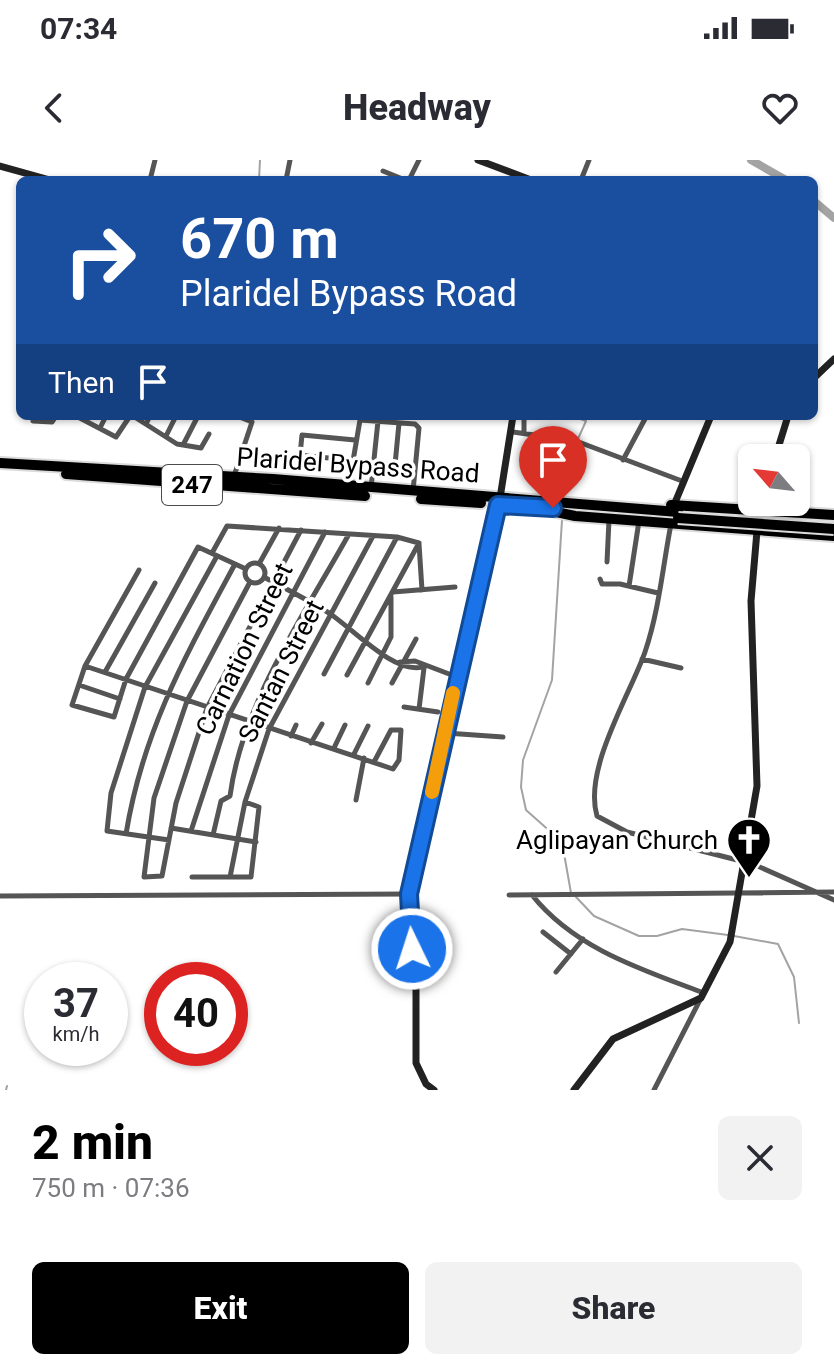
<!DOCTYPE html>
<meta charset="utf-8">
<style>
body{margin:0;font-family:Roboto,sans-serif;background:#f2f2f3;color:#2b2b33;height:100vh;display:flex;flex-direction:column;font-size:30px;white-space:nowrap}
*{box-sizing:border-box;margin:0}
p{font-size:26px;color:#7c7c81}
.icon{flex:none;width:44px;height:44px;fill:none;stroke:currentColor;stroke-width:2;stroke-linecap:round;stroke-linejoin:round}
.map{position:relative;height:930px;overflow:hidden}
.sheet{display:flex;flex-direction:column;background:#fff;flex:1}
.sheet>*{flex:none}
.top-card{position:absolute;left:16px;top:16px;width:802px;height:244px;border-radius:12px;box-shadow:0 2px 6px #0004;background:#1a4fa0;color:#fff;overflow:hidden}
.needle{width:52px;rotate:298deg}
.buttons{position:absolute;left:738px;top:284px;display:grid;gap:16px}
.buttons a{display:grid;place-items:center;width:72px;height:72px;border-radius:12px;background:#fff;box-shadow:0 2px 6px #0004;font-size:40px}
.speed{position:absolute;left:24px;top:802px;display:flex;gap:16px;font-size:40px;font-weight:700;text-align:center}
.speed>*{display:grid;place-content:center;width:104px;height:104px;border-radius:50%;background:#fff;box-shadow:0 2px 6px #0004;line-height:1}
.speed small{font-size:20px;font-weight:400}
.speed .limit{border:12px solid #d22;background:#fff;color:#111}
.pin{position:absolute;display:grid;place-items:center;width:68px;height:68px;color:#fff;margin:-82px -34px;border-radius:50% 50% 50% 0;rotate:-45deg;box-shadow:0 0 8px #0007}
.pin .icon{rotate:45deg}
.me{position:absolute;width:88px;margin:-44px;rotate:356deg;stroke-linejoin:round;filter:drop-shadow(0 0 6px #0008)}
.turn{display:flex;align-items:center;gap:28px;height:168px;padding:0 32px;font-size:36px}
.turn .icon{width:104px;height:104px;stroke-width:2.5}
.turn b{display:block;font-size:56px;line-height:68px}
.then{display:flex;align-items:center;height:76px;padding:0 32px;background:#0003;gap:16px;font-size:30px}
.round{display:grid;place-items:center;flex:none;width:84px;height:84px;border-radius:12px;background:#f2f2f3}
.overview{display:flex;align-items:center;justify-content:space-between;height:136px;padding:0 32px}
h1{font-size:48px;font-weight:800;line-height:60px;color:#000}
.primary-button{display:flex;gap:16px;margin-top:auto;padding:16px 32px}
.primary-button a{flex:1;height:92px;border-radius:12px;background:#000;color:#fff;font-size:32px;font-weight:800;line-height:92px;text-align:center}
.primary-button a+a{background:#f2f2f3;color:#2b2b33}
.status{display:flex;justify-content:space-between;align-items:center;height:56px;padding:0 40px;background:#fff;direction:ltr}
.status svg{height:22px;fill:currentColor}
header{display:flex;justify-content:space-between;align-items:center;height:104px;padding:0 32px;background:#fff;font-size:36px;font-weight:800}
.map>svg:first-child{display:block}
</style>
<div class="status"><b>07:34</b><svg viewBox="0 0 49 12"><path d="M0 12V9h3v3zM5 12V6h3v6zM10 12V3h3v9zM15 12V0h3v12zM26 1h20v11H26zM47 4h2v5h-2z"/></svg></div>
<header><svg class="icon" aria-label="back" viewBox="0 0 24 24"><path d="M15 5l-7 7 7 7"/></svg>Headway<svg class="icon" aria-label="heart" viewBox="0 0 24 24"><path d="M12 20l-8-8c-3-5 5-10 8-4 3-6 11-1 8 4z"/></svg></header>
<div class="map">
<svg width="834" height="930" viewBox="0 0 834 930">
<rect width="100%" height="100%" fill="#fff"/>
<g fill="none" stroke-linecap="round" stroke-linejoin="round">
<!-- stream -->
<path stroke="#a3a3a3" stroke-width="2" d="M259,20l1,-20
M564,335v-25l22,-49 -13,-5
M562,360l-10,160 -29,80 -2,27 5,23 36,32 9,51
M576,737l18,19 45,20h18l25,-7 46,6
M734,776l44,8 16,33 5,46
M6,930l1,-4"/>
<!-- river -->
<path stroke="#a3a3a3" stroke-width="8" d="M751,0l35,20
M814,41l20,17"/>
<!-- highway casing -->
<g stroke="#dbdbdb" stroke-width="14">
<path id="highway" d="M0,303l273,16 405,33
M66,314l299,22
M421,339l60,4
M497,344l47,4
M671,345l163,10
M538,348l37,8 259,20"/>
</g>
<!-- street -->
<path stroke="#555" stroke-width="5" d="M383,11l22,9
M150,20l5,-20
M286,20l4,-20
M409,20l10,-20
M581,20l8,-20
M35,256l-2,5 19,1 4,-6
M76,256l40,21 14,-21
M133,256l44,28 24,4 8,-14
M524,256v17
M146,264l4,-8
M100,268l6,-12
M513,272l63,9 106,40
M166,276l10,-20
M355,280l-53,-5 -2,20 115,12
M183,285l15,-29
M623,300l23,-43
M353,301l7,-41 55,4 4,4 -6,63
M395,305l4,-42
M234,316l18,-54 -15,-6
M371,328l7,-67
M671,364c-8,41 -12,87 -26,128 -15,43 -62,117 -48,164l30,16 126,32 81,36
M419,384l3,46
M212,393l15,-27 170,11 22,6
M607,402l2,-42
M245 413a10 10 0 1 1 20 0a10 10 0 1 1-20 0Z
M259,404l20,-36
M139,410l-54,96 -13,39 42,12 12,-38 72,-132 48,22
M264,417c22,12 44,23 65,36 23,15 65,61 93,54
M600,419l2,5h18l38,9
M250,422l-63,119 -33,97 -10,79 18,-1 14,-73 31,-95 94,-178
M629,426l10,-65
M393,432l62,-5
M642,499l39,9
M400,502l15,-1 42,16
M85,506l308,103 6,-9 2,-30h-10l-17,32
M105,512l50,-89
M324,514l73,-137
M347,515l72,-132
M368,523l23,-46v-40
M392,523l24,-44
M79,525l41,14
M404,547l34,5
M419,549l5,-41
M446,573l57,4
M291,576l5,-11
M311,583l11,-19
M334,588l11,-23
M354,594l14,-28
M356,640l8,-42
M171,668l85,14
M191,671l38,-116 96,-183
M126,674c17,-104 60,-179 109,-270
M213,675l8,-34 9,-5c12,-92 74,-181 119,-262
M169,680l-62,-9 4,-38 34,-106 72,-131
M192,717h59l8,-70 -14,-5
M230,717l15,-75 24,-73 104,-193
M509,735l325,-3
M532,735c43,54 111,75 172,98
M0,736l409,-2
M543,772l28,22
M556,812l27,-33
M654,930l47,-92"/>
<!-- secondary -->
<path stroke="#222" stroke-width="7" d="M478,0l53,20
M0,6l50,14
M814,218l20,-19
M775,298l13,-42
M500,338l13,-82
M674,345l37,-89
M434,930l-8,-6 -10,-21v-84l-7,-85 89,-389
M574,930l39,-51 88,-41 29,-56 27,-156 -6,-185 6,-70"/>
<!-- highway -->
<use href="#highway" stroke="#000" stroke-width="10"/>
<!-- highway-bridge casing -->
<g stroke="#dbdbdb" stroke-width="14" stroke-linecap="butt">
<path id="highway-bridge" d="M678,358l156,11"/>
</g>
<!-- highway-bridge -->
<use href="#highway-bridge" stroke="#000" stroke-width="10"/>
</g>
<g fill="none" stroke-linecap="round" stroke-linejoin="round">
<!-- route casing -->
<g stroke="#114b97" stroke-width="20">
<path id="route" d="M412,789l-3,-55 89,-389 55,3"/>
</g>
<!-- route -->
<use href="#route" stroke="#1a73e8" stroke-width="14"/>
<!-- slow -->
<path stroke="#f59e0b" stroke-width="14" d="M432,632l21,-99"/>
</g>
<!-- icons -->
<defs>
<g id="church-pin" transform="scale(2.3)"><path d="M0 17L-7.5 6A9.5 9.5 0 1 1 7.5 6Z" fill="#000" stroke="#fff"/><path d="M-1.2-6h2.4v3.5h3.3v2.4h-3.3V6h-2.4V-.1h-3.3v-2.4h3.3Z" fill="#fff"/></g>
</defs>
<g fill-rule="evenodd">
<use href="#church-pin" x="749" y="680"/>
</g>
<g text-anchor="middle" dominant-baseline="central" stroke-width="7" stroke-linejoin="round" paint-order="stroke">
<!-- shield labels -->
<rect fill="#fff" stroke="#4c4c4c" stroke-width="2" x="162" y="305" width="60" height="40" rx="6"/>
<g font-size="24" font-weight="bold" fill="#000">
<text x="192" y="325">247</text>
</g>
<!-- street labels -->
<g font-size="26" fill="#000" stroke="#fff">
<text transform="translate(358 305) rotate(4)">Plaridel Bypass Road</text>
<text transform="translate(244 489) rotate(-64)">Carnation Street</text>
<text transform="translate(281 511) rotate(-63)">Santan Street</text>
</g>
<!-- poi labels -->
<g font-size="26" fill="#000" stroke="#fff" text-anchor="end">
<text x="718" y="680">Aglipayan Church</text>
</g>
</g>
</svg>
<div class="buttons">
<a><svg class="needle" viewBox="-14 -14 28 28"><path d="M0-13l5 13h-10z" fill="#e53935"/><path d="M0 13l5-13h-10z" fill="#7c7c81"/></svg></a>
</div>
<div class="speed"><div>37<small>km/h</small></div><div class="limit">40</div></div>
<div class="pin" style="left:553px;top:348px;background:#d93025"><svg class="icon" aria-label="arrive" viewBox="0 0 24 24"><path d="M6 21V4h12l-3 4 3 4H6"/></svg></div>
<svg class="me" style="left:412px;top:789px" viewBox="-20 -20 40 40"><circle r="17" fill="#1a73e8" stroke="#fff" stroke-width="3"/><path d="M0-11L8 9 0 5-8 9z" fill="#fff"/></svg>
<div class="top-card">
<div class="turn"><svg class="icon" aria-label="right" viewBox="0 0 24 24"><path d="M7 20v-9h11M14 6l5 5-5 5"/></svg><div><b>670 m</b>Plaridel Bypass Road</div></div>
<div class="then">Then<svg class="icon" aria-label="arrive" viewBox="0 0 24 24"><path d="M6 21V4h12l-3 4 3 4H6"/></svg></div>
</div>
</div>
<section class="sheet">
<div class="overview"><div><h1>2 min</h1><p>750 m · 07:36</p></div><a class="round"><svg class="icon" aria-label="close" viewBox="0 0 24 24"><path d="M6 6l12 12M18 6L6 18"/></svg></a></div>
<div class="primary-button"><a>Exit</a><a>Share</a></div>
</section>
